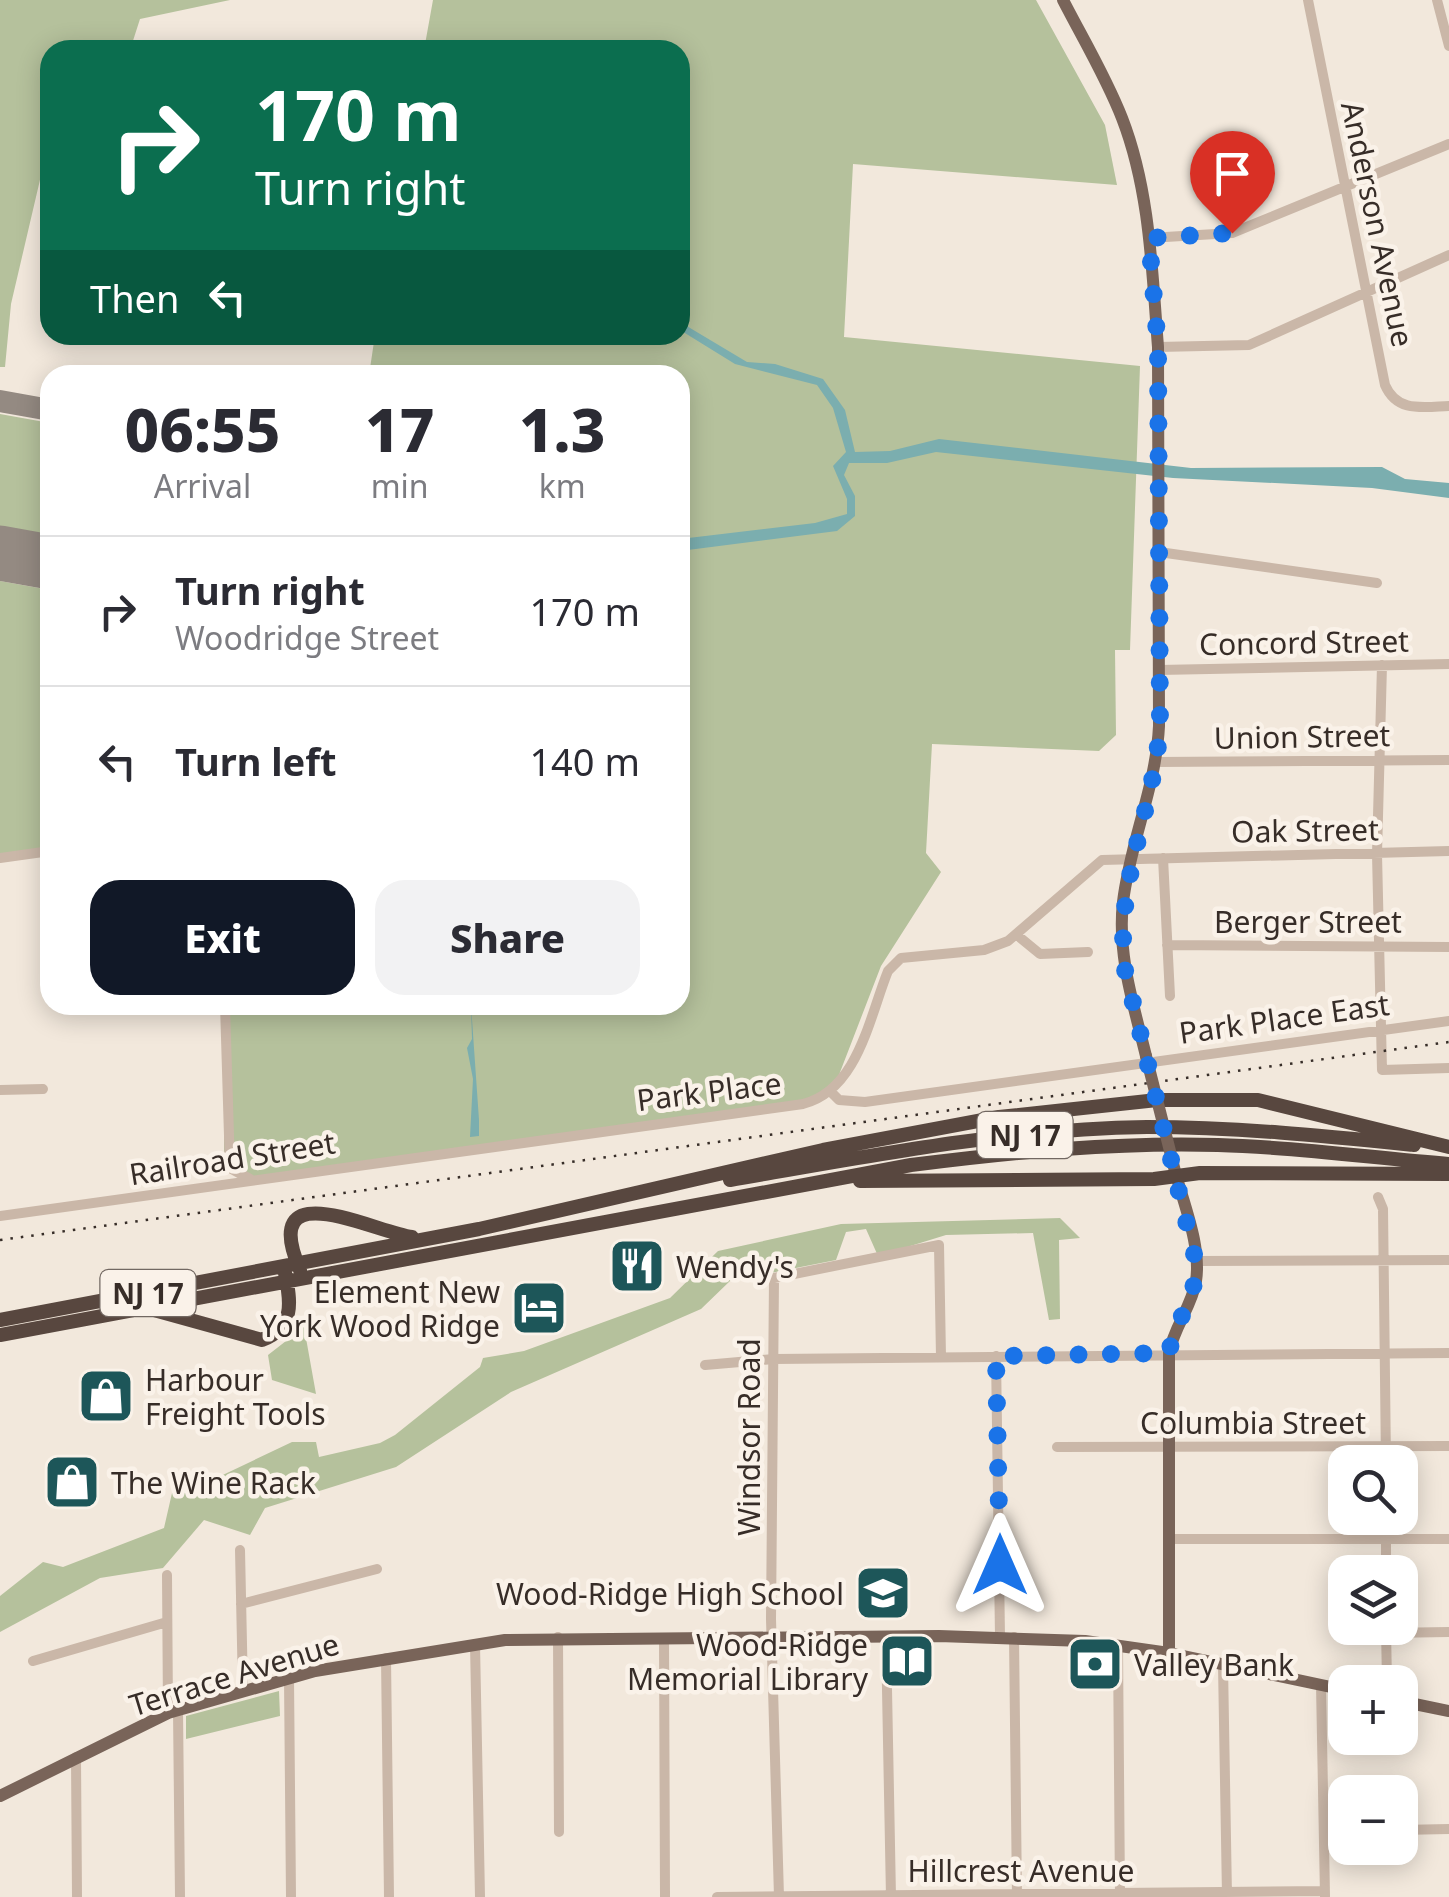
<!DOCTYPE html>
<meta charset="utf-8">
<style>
body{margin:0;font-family:"Noto Sans",sans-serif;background:#f2f2f3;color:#2b2b33;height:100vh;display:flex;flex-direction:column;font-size:38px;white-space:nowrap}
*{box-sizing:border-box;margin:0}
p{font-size:32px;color:#7c7c81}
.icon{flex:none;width:55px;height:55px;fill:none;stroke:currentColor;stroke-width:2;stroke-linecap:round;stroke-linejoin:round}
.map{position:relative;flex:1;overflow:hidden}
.panel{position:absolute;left:40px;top:365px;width:650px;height:650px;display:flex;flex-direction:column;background:#fff;border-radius:30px;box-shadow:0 5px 25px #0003}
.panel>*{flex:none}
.top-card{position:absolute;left:40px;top:40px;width:650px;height:305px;border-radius:30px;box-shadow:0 5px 25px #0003;background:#0b6e4f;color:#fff;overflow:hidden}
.buttons{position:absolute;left:1328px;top:1445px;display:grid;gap:20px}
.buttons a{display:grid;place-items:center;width:90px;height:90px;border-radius:20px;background:#fff;box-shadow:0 5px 25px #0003;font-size:50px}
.pin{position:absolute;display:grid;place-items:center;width:85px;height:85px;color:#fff;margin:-102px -42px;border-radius:50% 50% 50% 0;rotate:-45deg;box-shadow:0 0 10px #0007}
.pin .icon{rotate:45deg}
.me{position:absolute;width:110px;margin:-55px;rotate:0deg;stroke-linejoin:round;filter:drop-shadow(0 0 8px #0008)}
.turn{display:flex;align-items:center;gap:35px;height:210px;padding:0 50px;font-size:45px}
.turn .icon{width:130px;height:130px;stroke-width:2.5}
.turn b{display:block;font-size:70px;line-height:85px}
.then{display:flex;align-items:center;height:95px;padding:0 50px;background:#0003;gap:20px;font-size:38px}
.eta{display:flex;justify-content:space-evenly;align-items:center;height:170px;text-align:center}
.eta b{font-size:60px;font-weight:800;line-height:70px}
.cta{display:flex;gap:20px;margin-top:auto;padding:20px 50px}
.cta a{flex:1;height:115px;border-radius:30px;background:#111827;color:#fff;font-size:40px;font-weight:800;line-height:115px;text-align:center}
.cta a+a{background:#f2f2f3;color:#2b2b33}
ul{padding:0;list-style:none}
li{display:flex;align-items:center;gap:30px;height:150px;padding:0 50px;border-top:2px solid #e1e1e2}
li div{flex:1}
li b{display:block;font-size:38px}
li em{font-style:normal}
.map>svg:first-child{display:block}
</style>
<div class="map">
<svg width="1449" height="1897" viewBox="0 0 1449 1897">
<rect width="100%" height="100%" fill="#f2e8dc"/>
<!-- green -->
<path fill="#b5c19c" d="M0,0h230l-90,19 -10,31h-80v87l-39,167 -6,63h-5z
M433,0h603l69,125 12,60 -264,-21 -9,173 296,29 -10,284h-15l1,85 -17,16 -167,-7 -6,109 15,19 -60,94 -49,127 -12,7 -578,81 -18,-30v-146h456v-630h-311l6,-40h305v-285h-256z
M0,414l50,9v113l-50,-9z
M0,581l50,9v257l-50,8z
M1060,1218l20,20 -21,2 1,79 -11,1 -16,-87 -87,2 -68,21 -12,-27 -20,3 -10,28 -106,21 -29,28 -190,83 -115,75 -131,41 -15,27 -46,-15 -41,48 -63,10 -100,54v-36l43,-34 20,5 101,-39 11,-48 33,2 84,-40h24l3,15 61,-14 15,-8 85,-68 3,-9 41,-7 146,-53 48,-47 123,-27z
M304,1327l12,67 -44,-14 -4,-25z
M279,1691l1,25 -94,23v-23z"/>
<!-- water -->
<path fill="#7baeaf" d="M680,322l67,40 28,2 48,15 22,31 10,42 35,-1 49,-12 252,29 191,-1 23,12 44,4v15l-77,-10 -199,-10 -237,-26 -49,11h-38l-5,12 11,21v20l-18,15 -157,20v-12l135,-16 32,-9v-15l-14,-33 13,-14 -13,-44 -16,-23 -82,-21 -55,-34z
M471,1005l8,115v16l-9,1 3,-58 -6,-31 5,-9z"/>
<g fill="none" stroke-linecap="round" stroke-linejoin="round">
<!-- taxiway -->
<path stroke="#948a82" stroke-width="22" d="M0,401l50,9"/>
<!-- runway -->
<path stroke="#948a82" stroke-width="55" d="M0,553l50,9"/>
<!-- minor -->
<path stroke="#cab7a8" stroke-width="10" d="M1308,0l77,385c12,28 38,22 64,21
M1437,0l12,46
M1149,238l83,-5 217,-89
M1158,347l91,-2 200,-90
M1159,552l218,31
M1382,665l-5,189 5,216 67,-2
M1159,670l290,-6
M1156,762l293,-2
M0,858l50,-7
M1163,858l7,138
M1017,935l23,19 48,-2
M1167,945l282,2
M225,1005l5,163 20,11
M0,1090l43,-1
M832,1093l7,7 26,2 584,-81
M1378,1197l5,12 3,253
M0,1216l803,-112c55,-14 66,-86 85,-133l13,-13 83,-8 24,-9 94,-81 347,-9
M1196,1261l253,-1
M996,1356l4,281
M705,1365l69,-6 675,-6
M1057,1447l392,-1
M1386,1518v54
M1170,1539h279
M240,1550l3,141
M167,1575l1,138
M241,1604l136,-35
M1386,1629l1,53
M1386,1633l63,-1
M558,1637l1,195
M886,1637l5,260
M1014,1637l3,260
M664,1638l1,259
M475,1644l5,253
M1118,1646l2,251
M386,1658l3,239
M33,1661l134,-39
M1223,1665l4,231
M289,1678l2,219
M1321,1685l4,211
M178,1710l2,187
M76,1757l1,140
M1400,1830l49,-1
M1325,1831h20
M717,1897l608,-6
M779,1897l-8,-278 3,-341 165,-33 2,112"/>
<!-- major -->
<path stroke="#796459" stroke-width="12" d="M1063,0c20,39 43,77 59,118 28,72 30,153 36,229l1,379c-3,61 -29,116 -36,176 -6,53 11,104 23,154
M1169,1653v-300c5,-26 23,-47 27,-72 6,-38 -16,-85 -24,-122
M1400,1701l49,10
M0,1796l168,-83 147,-42 190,-31 434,-4 146,5 84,12 176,37"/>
<!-- highway -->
<path stroke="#58473f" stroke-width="14" d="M730,1180c138,-24 276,-51 417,-53 90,0 178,9 267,18
M860,1181l294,-2 46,-6 249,1
M300,1270c-43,-100 74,-38 112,-33
M154,1310l108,30c33,-13 29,-38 23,-67
M0,1320l479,-91 344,-79 176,-33 158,-17h101l191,47
M0,1335l911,-170c102,-13 205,-23 307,-20 78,2 154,13 231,19"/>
<!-- rail -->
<path stroke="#372d28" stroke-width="2.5" stroke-dasharray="2.5 8" stroke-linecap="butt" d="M0,1240l1449,-198"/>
<!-- major-bridge -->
<path stroke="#796459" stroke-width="12" d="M1146,1056l26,103"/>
</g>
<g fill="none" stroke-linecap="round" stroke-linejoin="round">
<!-- route -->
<path stroke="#1a73e8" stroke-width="18" stroke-dasharray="0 32.4" d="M1000,1565l-4,-209 173,-3c6,-33 29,-57 27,-91l-71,-292c-11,-85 29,-160 35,-244l-2,-379 -9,-109 83,-5"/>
</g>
<!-- icons -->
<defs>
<g id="restaurant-square" transform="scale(2.875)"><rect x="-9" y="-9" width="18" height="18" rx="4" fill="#1d5659" stroke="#faf2e9"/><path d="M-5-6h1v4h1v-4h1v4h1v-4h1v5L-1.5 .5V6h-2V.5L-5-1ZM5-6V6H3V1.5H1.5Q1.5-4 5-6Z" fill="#fff"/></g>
<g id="hotel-square" transform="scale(2.875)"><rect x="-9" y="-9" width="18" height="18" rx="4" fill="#1d5659" stroke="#faf2e9"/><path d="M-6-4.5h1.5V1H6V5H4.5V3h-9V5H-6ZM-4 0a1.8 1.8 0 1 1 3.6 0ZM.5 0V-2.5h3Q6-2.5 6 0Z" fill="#fff"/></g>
<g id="shop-square" transform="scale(2.875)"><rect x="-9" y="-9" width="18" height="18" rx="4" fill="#1d5659" stroke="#faf2e9"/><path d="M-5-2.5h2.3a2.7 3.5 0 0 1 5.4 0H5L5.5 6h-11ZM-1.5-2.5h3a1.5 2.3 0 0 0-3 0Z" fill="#fff"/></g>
<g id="school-square" transform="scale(2.875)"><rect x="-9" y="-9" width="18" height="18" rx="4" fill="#1d5659" stroke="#faf2e9"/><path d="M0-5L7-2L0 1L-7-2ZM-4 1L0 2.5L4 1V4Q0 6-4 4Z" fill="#fff"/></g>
<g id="library-square" transform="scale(2.875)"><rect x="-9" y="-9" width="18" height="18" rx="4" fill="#1d5659" stroke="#faf2e9"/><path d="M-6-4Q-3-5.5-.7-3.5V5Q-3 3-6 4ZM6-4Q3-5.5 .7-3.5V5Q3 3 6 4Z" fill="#fff"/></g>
<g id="bank-square" transform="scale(2.875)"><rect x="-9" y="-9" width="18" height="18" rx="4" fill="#1d5659" stroke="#faf2e9"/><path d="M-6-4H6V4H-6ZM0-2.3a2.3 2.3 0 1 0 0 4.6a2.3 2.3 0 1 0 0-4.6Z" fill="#fff"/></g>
</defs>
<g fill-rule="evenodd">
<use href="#restaurant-square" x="637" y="1266"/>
<use href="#hotel-square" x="539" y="1308"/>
<use href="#shop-square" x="106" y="1396"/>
<use href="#shop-square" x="72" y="1482"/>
<use href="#school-square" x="883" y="1593"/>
<use href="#library-square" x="907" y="1661"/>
<use href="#bank-square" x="1095" y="1664"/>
</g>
<g text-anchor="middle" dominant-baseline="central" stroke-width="9" stroke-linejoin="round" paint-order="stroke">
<!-- shield labels -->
<g fill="#faf2e9" stroke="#726862" stroke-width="2.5">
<rect x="977.5" y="1112" width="95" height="46" rx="8"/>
<rect x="100.5" y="1270" width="95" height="46" rx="8"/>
</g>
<g font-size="28" font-weight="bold" fill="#372d28">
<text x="1025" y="1135">NJ 17</text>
<text x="148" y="1293">NJ 17</text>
</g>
<!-- street labels -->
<g font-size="30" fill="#372d28" stroke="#faf2e9">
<text transform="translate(1378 224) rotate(78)">Anderson Avenue</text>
<text transform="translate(1304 642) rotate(-1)">Concord Street</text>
<text transform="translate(1302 736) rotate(-1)">Union Street</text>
<text transform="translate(1305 830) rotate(-1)">Oak Street</text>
<text x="1308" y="921">Berger Street</text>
<text transform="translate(1284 1018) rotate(-8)">Park Place East</text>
<text transform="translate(709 1091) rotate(-7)">Park Place</text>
<text transform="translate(232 1158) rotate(-9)">Railroad Street</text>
<text x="1253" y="1422">Columbia Street</text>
<text transform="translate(748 1437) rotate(-90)">Windsor Road</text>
<text transform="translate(234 1674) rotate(-17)">Terrace Avenue</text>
<text x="1021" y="1870">Hillcrest Avenue</text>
</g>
<!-- poi labels -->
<g font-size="30" fill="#372d28" stroke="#faf2e9" text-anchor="start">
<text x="676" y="1266">Wendy's</text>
<text x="500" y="1291" text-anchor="end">Element New<tspan x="500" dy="34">York Wood Ridge</tspan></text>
<text x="145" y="1379">Harbour<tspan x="145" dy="34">Freight Tools</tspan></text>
<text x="111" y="1482">The Wine Rack</text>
<text x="844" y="1593" text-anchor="end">Wood-Ridge High School</text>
<text x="868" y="1644" text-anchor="end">Wood-Ridge<tspan x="868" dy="34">Memorial Library</tspan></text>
<text x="1134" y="1664">Valley Bank</text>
</g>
</g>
</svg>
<div class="buttons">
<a><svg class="icon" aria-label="search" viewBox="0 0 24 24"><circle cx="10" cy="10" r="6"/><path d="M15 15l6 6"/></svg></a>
<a><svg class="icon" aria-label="layers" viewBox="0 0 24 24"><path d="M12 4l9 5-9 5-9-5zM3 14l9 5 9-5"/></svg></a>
<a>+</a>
<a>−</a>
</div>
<div class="pin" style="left:1232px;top:233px;background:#d93025"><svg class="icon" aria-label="arrive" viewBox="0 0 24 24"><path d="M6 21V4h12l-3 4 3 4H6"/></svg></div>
<svg class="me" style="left:1000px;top:1565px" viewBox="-20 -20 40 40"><path d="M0-17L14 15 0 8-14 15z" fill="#1a73e8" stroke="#fff" stroke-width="4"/></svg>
<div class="top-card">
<div class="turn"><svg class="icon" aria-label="right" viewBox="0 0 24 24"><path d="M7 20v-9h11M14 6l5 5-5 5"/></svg><div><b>170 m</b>Turn right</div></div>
<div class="then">Then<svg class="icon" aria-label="left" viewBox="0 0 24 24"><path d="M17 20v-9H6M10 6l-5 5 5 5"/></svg></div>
</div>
<section class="panel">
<div class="eta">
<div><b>06:55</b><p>Arrival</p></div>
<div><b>17</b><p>min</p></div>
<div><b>1.3</b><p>km</p></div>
</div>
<ul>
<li><svg class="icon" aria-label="right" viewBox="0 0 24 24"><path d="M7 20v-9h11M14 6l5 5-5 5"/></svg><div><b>Turn right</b><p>Woodridge Street</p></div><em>170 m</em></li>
<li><svg class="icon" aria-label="left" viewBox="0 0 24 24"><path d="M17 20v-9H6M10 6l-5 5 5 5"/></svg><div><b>Turn left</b></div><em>140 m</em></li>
</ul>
<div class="cta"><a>Exit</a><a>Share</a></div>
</section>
</div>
